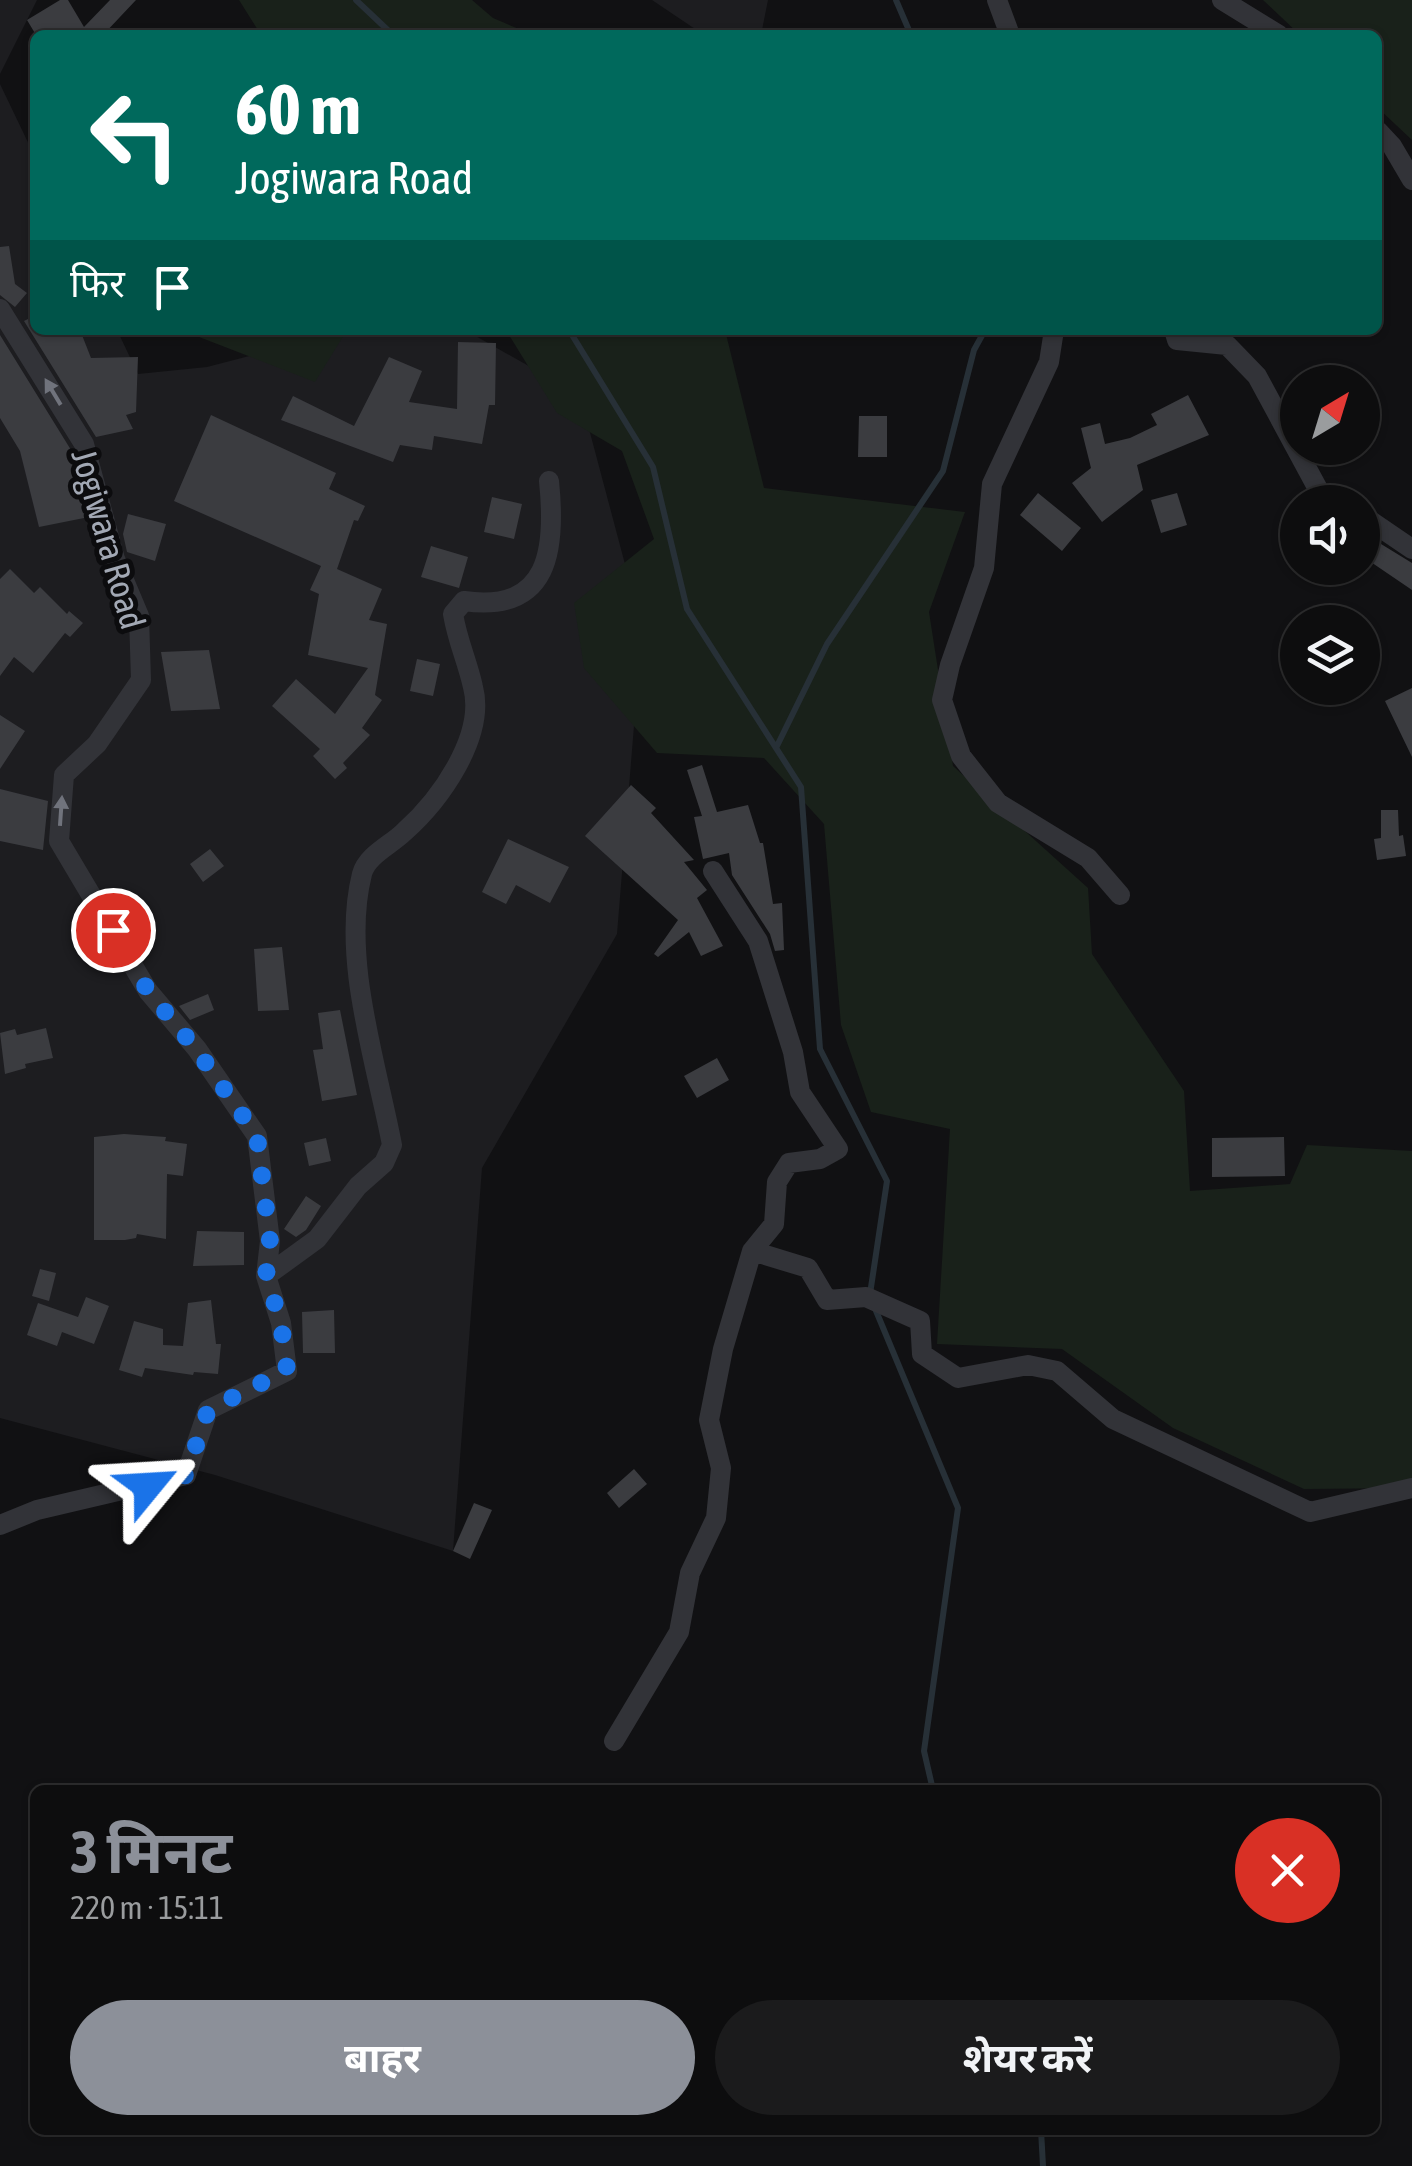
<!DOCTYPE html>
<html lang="hi">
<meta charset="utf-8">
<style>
body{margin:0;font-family:"Asap Condensed","Noto Sans Devanagari",sans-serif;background:#1b1b1c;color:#f1f3f6;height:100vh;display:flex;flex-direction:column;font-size:38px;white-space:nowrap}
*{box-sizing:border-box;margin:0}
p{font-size:32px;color:#9a9c9e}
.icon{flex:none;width:55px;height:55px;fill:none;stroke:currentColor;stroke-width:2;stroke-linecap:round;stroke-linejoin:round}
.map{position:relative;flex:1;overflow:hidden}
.panel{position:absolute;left:30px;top:1785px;width:1350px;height:350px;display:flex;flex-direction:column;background:#0d0d0e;border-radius:15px;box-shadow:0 2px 8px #0004,0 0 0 2px #2d2d2e}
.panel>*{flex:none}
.guide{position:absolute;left:30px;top:30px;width:1352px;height:305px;border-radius:15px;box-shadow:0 2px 8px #0004,0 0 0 2px #2d2d2e;background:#00695c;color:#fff;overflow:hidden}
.needle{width:65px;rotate:38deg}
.tools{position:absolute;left:1280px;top:365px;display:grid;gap:20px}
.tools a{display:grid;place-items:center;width:100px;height:100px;border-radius:50%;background:#0d0d0e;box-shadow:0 2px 8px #0004,0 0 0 2px #2d2d2e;font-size:50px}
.pin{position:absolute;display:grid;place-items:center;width:85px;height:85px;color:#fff;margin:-42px;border:5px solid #fff;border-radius:50%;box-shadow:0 2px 10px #0007}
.me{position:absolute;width:110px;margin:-55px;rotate:63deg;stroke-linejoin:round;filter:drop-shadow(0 0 8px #0008)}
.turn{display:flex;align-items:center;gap:35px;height:210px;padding:0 40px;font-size:45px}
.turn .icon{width:130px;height:130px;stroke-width:2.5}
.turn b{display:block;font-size:70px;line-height:85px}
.then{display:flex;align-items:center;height:95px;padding:0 40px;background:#0003;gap:20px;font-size:38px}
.round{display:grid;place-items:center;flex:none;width:105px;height:105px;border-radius:52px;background:#1b1b1c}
.headline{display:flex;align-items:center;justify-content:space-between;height:170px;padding:0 40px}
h1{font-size:60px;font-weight:700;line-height:75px;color:#8c9099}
.cta{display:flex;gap:20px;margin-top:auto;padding:20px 40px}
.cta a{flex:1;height:115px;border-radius:60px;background:#8c9099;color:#fff;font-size:40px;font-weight:700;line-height:115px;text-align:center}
.cta a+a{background:#1b1b1c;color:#f1f3f6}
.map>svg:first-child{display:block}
</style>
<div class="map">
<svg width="1412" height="2166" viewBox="0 0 1412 2166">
<rect width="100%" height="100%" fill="#111113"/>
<!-- built -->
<path fill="#1d1d20" d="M0,0h37l-37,74z
M652,0h116l-7,35h-57z
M0,84l35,73v173h82l21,44 69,-7 142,-37h116l115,65 62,233 -25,306 -135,234 -29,383 -238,-76 -215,-57z"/>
<!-- green -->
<path fill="#19211a" d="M239,0h233l21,18 40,17h-272z
M1263,0h149v140l-34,-32v-73h-78z
M181,330h166l-32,52z
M512,330h213l39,158 201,24 -36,100 24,154 135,122 4,66 92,137 6,100 100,-7 17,-39 105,6v337l-108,1 -131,-61 -111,-79 -125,-5 13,-215 -79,-17 -30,-87 -17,-201 -60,-66 -107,-5 -73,-85 -10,-65 80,-64 -32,-88 -65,-38 -48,-78z"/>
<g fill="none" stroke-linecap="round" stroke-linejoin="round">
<!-- stream -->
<path stroke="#273037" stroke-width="6" d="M356,0l37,35
M896,0l15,35
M569,330l84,137 34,142 114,178 19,262 67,132 -17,113
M776,748l51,-104 116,-173 31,-121 11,-20
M874,1306l84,202 -34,243 9,39
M1041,2130l2,36"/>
</g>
<!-- building -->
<path fill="#3b3c40" d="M60,0h8l16,27 26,-27h26l-33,35h-67l-9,-15z
M9,246l6,38 12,9 -12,14 -15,-12v-48z
M32,317l3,13h45l11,28 47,-1 -2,55 -10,3 7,14 -37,8 -72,-116z
M0,335l71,115 18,67 -50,10 -19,-76 -20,-33z
M458,342l38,1 -1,62h-6l-7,39 -48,-8 -2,14 -32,-5 -7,17 -112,-42 12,-24 61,30 35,-69 33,14 -13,31 48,7z
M1188,395l21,40 -72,30 6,25 -41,32 -30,-39 19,-15 -10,-40 19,-5 5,21 25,-6 27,-13 -6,-11z
M211,415l125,58 -7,16 36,17 -7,15 -4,-1 -17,49 45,20 -13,31 18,4 -12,71 7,5 -20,28 8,7 -27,28 4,5 -12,11 -22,-23 7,-7 -48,-43 24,-27 39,35 33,-46 -60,-13 11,-61 -9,-4 11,-24 -147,-65z
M859,416h28v41h-29z
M1038,493l43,35 -19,23 -42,-36z
M1177,493l10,32 -26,8 -10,-33z
M492,497l30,7 -8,35 -30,-7z
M128,514l38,10 -11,37 -28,-9 -4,-18z
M1368,536l44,27v27l-50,-34v-12z
M431,546l37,11 -9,31 -38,-11z
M10,569l24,24 6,-6 27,27 2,-3 14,12 -13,14 -5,-4 -32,40 -19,-16 -14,19v-97z
M209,650l11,59 -49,2 -10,-59z
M417,659l23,5 -7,32 -23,-5z
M1412,688v69l-27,-56z
M0,715l25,16 -25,38z
M702,765l15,47 31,-7 12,38h3l10,61 9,-1 2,47 -9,1 -5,-17 -38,-59 -3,-22 -26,6 -9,-42 8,-1 -15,-46z
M631,785l25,23 -5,5 43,47 -10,2 23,28 -10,8 26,48 -22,10 -12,-24 -31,25 -4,-3 24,-34 -93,-84z
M0,789l48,12 -5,49 -43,-9z
M1381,810h17l1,26 4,-1 3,21 -29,4 -3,-21 7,-1z
M508,839l61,28 -19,36 -34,-18 -10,19 -24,-12z
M210,849l14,17 -21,16 -13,-18z
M282,947l7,63 -31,1 -4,-62z
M208,994l6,16 -24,10 -11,-14z
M340,1010l17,85 -35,6 -9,-51 10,-1 -5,-36z
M46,1028l7,30 -28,6 1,4 -21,6 -5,-41 15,-4 2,6z
M717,1058l12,22 -32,18 -13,-22z
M124,1134l42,3 -1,4 22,3 -4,32 -16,-2 -1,65 -29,-5 -1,4 -11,2h-31v-103z
M1284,1137l1,39 -73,1v-39z
M326,1138l5,23 -22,5 -5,-23z
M306,1196l15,10 -15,24 -10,7 -12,-8z
M197,1231l47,1v33l-51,1z
M40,1269l16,4 -7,28 -17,-5z
M86,1297l23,9 -15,38 -32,-12 -5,14 -30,-11 11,-32 40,14z
M211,1300l5,44h5l-3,30 -24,-2 -1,3 -48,-7 -3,9 -23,-7 15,-49 29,8v16l20,1 5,-43z
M334,1310l1,43h-32l-1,-41z
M634,1469l13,15 -28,24 -12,-15z
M474,1503l18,7 -22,49 -17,-8z"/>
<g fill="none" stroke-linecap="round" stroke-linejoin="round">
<!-- minor -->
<path stroke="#323338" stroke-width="20" d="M997,0l13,35
M1222,0l57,35
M1378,131l14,15 20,34
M0,309l84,135 31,115 24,57 2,64 -44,64 -33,31 -5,66 89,150 49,58 60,87 13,105 -4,35 15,47 6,48 -79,39 -22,65 -149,35 -37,15
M1054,330l-5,32 -57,122 -8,84 -34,97 -8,35 19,56 37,47 90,55 32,37
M1174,330l3,10 50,5 30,31 68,126
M1362,515l50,34
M752,1251l56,17 19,32 39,-3 54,24 2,33 36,24 70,-13 29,6 56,48 197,93 102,-24
M266,1276l51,-37 41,-53 26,-23 8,-18c-16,-84 -51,-188 -30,-271 5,-19 29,-29 42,-42 35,-31 82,-95 69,-145 -6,-27 -15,-44 -20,-73l11,-13c86,12 92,-52 85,-120
M614,1741l65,-109 11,-59 26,-55 5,-50 -12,-48 14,-71 29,-98 22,-27 3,-42 12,-19 31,-4 18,-10 -38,-57 -7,-40 -35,-111 -45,-70"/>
</g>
<!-- one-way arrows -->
<defs><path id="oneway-solid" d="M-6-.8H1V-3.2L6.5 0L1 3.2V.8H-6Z" transform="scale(2.5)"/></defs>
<g fill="#70737c">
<use href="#oneway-solid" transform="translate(53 392) rotate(-121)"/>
<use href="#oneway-solid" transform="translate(61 811) rotate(-86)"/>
</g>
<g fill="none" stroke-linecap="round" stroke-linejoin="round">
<!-- route -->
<path stroke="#1a73e8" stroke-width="18" stroke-dasharray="0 32.4" d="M113,930l35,61 48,58 61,87 13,105 -4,35 15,47 6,47 -79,40 -22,65 -38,11"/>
</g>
<g text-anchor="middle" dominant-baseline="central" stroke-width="10" stroke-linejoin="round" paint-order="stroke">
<!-- street labels -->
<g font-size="35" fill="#a2a8b4" stroke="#0c0c0e">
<text transform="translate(109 539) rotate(74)">Jogiwara Road</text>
</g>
</g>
</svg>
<div class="tools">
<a><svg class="needle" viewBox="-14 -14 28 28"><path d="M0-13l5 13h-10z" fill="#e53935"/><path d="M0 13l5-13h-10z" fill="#9a9c9e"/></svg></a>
<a><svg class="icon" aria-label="sound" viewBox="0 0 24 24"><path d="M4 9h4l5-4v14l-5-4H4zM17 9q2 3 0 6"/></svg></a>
<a><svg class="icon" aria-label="layers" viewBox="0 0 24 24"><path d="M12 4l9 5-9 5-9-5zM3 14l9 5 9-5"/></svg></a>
</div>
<div class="pin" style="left:113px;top:930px;background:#d93025"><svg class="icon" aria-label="arrive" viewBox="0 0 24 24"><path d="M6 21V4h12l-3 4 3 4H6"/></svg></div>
<svg class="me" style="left:148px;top:1486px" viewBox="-20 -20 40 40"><path d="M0-17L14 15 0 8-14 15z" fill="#1a73e8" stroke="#fff" stroke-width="4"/></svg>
<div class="guide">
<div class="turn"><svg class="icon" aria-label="left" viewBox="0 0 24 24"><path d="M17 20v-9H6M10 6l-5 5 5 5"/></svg><div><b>60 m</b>Jogiwara Road</div></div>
<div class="then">फिर<svg class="icon" aria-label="arrive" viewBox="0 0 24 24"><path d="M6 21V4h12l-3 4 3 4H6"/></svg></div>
</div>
<section class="panel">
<div class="headline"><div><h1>3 मिनट</h1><p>220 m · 15:11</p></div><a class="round" style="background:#d93025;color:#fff"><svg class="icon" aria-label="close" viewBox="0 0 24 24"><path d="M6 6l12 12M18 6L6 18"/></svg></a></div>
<div class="cta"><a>बाहर</a><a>शेयर करें</a></div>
</section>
</div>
